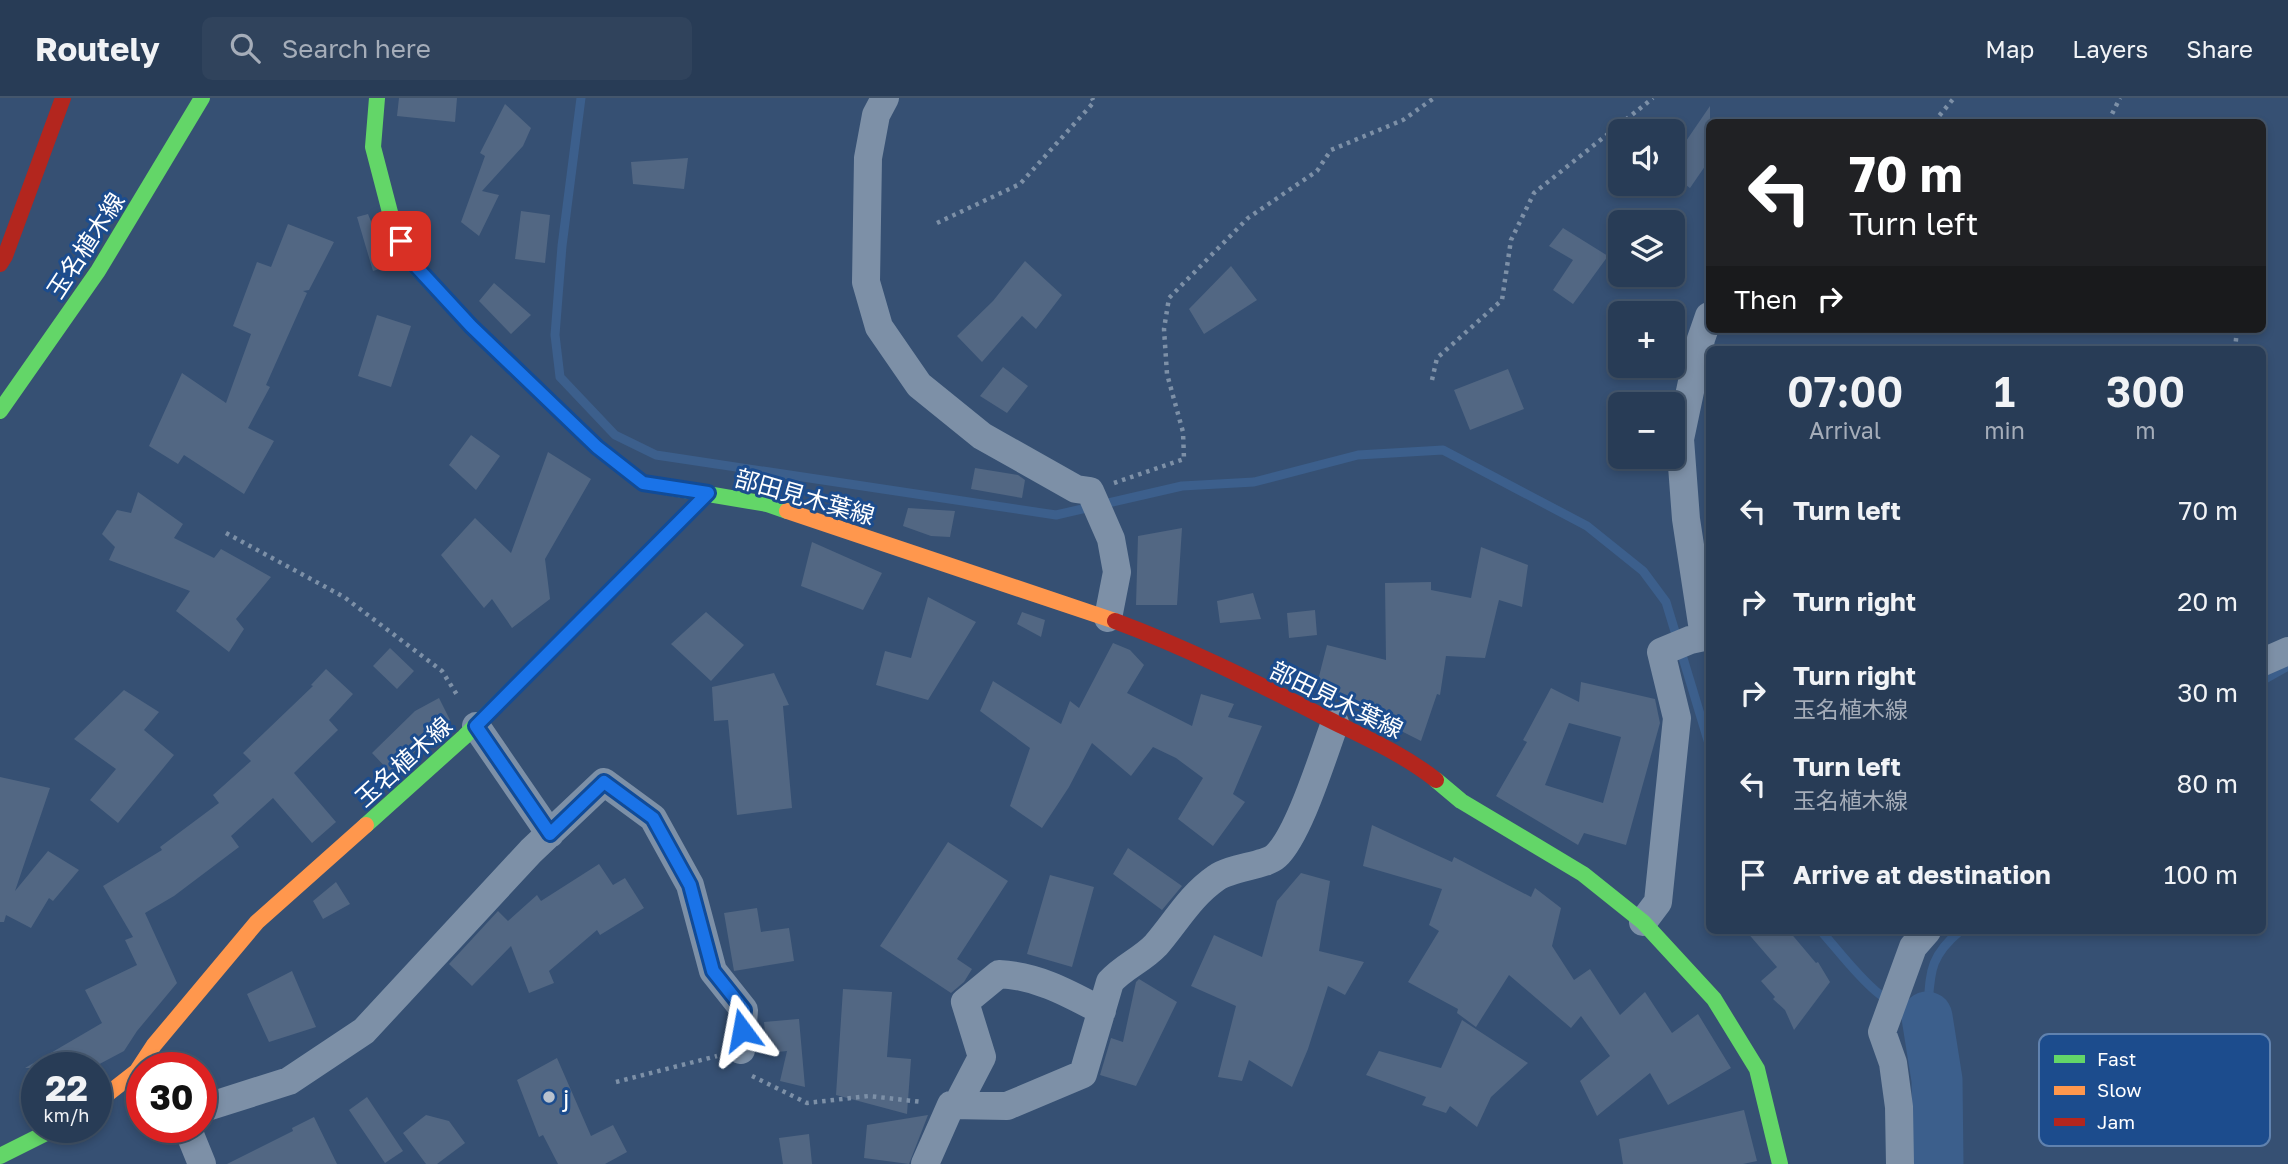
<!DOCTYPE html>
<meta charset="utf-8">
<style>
body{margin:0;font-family:"Golos Text","Noto Sans JP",sans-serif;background:#30435c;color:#f1f3f6;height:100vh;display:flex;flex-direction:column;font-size:26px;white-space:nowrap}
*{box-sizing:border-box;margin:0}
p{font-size:23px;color:#a5adb9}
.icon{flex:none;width:38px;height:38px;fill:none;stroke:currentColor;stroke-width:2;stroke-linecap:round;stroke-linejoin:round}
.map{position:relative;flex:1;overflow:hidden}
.drawer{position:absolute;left:1706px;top:248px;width:560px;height:588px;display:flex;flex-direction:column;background:#283c56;border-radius:10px;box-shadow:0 4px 10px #0003,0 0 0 2px #44566c}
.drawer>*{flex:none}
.guide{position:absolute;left:1706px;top:21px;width:560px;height:214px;border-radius:10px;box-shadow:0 4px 10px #0003,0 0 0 2px #44566c;background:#202124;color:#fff;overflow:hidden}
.buttons{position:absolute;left:1608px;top:21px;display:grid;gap:14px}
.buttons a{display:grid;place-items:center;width:77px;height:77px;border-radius:10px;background:#283c56;box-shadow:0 4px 10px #0003,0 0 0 2px #44566c;font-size:35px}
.speed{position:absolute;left:21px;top:954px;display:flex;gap:14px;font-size:35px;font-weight:700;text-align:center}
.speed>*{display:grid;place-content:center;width:91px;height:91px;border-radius:50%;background:#283c56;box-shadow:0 4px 10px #0003,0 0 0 2px #44566c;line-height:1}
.speed small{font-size:18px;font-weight:400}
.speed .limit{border:10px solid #d22;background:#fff;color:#111}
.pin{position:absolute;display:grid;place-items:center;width:60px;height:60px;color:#fff;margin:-30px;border-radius:14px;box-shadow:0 4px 10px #0006}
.me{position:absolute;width:77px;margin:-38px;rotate:347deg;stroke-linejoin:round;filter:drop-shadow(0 0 5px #0008)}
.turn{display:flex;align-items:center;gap:24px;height:147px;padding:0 28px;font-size:32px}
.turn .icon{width:91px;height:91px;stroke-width:2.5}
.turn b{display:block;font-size:49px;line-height:60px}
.then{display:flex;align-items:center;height:66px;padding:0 28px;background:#0003;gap:14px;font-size:26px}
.eta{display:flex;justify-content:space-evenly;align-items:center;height:119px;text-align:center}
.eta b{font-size:42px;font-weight:600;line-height:49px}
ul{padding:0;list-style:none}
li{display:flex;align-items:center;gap:21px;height:91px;padding:0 28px}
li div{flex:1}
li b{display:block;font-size:26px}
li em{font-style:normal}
header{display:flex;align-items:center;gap:42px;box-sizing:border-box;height:98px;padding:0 35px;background:#283c56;border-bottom:2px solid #44566c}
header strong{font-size:33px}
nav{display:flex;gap:38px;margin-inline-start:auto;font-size:24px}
.search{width:490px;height:63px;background:#30435c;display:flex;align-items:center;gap:18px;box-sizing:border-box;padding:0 24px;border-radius:10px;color:#a5adb9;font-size:26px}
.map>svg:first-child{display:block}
</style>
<header>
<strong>Routely</strong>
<div class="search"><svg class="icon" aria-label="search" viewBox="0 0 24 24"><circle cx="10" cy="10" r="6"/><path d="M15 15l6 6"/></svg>Search here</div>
<nav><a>Map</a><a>Layers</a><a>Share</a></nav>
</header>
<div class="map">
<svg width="2288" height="1066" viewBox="0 0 2288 1066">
<rect width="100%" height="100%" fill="#365073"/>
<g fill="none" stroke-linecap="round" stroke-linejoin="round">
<!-- stream -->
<path stroke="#3c5f8c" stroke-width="9" d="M581,0l-19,148 -7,89 5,42 55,58 41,20 400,60 126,-29 72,-4 104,-27 85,-5 144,76 56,45 23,31 44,145
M2263,582l25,-14
M1821,833c30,34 59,78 106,86 4,-40 -1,-58 33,-86"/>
<!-- river -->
<path stroke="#3c5f8c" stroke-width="51" d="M1927,919l10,63 1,84"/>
</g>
<!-- building -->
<path fill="#526783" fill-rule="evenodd" d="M399,0h58l-2,24 -58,-6z
M505,6l26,24 -8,18 -41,45 17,4 -20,41 -18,-14 24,-66 -5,-3z
M1710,8v53l-20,29 -17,-12v-16z
M688,60l-4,31 -51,-5 -2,-22z
M521,113l29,4 -5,48 -30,-4z
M368,116l21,52 -16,5 -16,-54z
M288,126l46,18 -25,48 -6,1 4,2 -41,92 4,2 -22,41 26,13 -30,53 -60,-39 -6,9 -29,-18 33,-73 44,30 25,-69 -18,-8 24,-64 14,5z
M1563,130l45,28 -35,48 -20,-14 20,-30 -24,-14z
M1025,163l37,34 -26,34 -14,-13 -40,46 -25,-26 36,-35z
M1231,168l26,34 -53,34 -15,-25z
M494,185l37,32 -20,19 -32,-33z
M377,217l34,11 -20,61 -33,-11z
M1003,269l25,19 -21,27 -27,-17z
M1508,271l16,40 -54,21 -16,-40z
M471,337l29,21 -24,34 -27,-25z
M548,354l43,27 -46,80 5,40 -38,29 -20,-29 -8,9 -43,-53 34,-37 36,35z
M975,370l43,7 7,5 -3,18 -51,-9z
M138,394l45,32 -9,14 40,20 7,-9 50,28 -35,42 8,10 -15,23 -53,-41 14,-20 -81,-31 6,-13 -13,-13 15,-24 14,3z
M908,410l47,3 -5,26 -19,-1 -28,-10z
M1182,430l-5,77h-41l2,-69z
M812,444l70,31 -19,37 -62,-24z
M1481,449l47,18 -6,42 -23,-7 -14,58 -39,-2 -6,39 -3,-1 -16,47 -105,-53 11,-43 59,15 -1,-77 46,-1v8l40,8z
M1253,495l8,26 -41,4 -3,-22z
M928,499l48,25 -48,78 -52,-15 9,-34 26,7z
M1315,512l2,25 -28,3 -2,-25z
M706,514l38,33 -33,36 -40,-37z
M1022,514l23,8 -4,17 -24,-13z
M1113,545l17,7 14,15 -17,28 65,33 9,-32 33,10 -6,13 34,9 -29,68 12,8 -32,44 -35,-27 25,-41 -27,-20 -23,-11 -22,29 -39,-33 -23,44 -27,41 -32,-22 20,-58 -50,-37 13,-30 68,43 9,-23 9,7z
M390,550l24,23 -17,18 -24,-23z
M326,571l27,25 -24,26 9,10 -44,43 42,49 -24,21 -39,-45 -42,38 8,11 -65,49 -29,17 32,70 -40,48 -13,20 -32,17h-67l77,-45 -17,-33 52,-25 -12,-25 8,-3 -30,-51 59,-36 -2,-3 59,-44 -6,-8 38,-34 -8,-8 70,-67 -2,-1z
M774,575l15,32 -6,1 9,102 -55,7 -9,-95 -14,1 -2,-34z
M1581,584l74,17 5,24 -34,122 -42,-12 -6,12 -82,-49 31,-54 -4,-2 28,-52 28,14zM1569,625l52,14 -18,66 -58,-18z
M124,592l35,22 -15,18 30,25 -56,68 -28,-23 26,-31 -42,-30z
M439,600l11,22 -59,53 -19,-20 43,-42z
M0,679l50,11 -35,103 33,-40 31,19 -26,31 -4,-3 -18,30 -25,-13 -2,7h-4z
M1372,727l80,37 2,-5 77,40 4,-9 26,20 -9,38 22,34 16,-11 30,46 25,-23 27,41 26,-19 33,54 -63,37 -18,-32 -53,43 -17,-35 30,-25 -29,-40 -10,12 -62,-53 -33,52 -19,-14 1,-4 -50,-27 31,-51 -10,-6 13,-36 -79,-23z
M948,744l60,39 -51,78 15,10 -8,13 -13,11 -71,-47z
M1128,750l54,38 -20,24 -49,-36z
M599,766l14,21 12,-7 19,30 -44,27 -3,-5 -48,41 5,12 -25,10 -18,-47 -39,40 -23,-22 49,-53 10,10 29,-26 4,6z
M1301,775l29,8 -11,70 45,11 -19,33 -17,-9 -20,63 -16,38 -43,-27 -7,21 -24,-4 18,-71 -45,-20 23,-51 48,22 15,-56z
M1050,777l44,12 -22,80 -45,-13z
M336,784l14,22 -27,15 -10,-18z
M757,810l4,24 28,-4 5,33 -60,10 -10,-58z
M1746,833h43l27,32 2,-1 12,20 -36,48 -9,-20 -12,-11 2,-2 -14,-16 16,-14z
M292,873l24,56 -47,15 -22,-48z
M1139,881l38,23 -41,84 -36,-11 11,-37 12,4 13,-60z
M843,891l49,3 -5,65 24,2 -4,55 -71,-19z
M798,921h1l6,68 -25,-6 7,-30 -20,2 -3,-31z
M1462,922l66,43 -37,34 -14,30 -27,-21 -4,7 -24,-8 4,-8 -60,-22 13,-24 62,17z
M557,960l34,78 22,-11 14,27 -22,12h-47l-15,-29 -4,2 -22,-57z
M367,999l36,54 -18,12 -36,-53z
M1744,1012l13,51 -14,3h-120l-4,-25z
M426,1017l23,6 16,22 -28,21h-11l-23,-31z
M928,1017l-19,49 -45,-6 3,-33z
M314,1019l23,47h-110l66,-33 -1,-3z
M809,1036l3,30h-29l-4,-26z"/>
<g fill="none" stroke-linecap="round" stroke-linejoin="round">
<!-- path -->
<path stroke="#7d90a7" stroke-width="4.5" stroke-dasharray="3.5 5" stroke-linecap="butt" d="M1934,24l20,-24
M2110,24l1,-6 9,-18
M937,125l83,-39 74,-82 -2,-4
M2235,252l2,-21
M1432,282l5,-22 65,-58 9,-60 23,-47 119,-95
M1114,385l70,-24 -1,-27 -16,-58 -3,-45 5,-31 79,-80 69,-47 14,-21 72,-30 31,-22
M226,435l118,64 98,74 17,27
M752,978l55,27 62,-7 53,6
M616,984l101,-26"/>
<!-- street -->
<path stroke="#7d90a7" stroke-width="28" d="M885,0l-9,17 -8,43 -2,124 13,45 40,58 63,51 94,53 14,2 21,48 6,33 -9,46
M2263,564l25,-11
M476,628l74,108
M1643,824l15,-20 19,-184 -16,-66 29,-12 14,-3 -18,-118 -6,-80 21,-100 8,-23
M957,1007l25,-48 -17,-55 34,-28c39,2 69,19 103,37
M201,1011l88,-28 75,-50 167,-180 73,-69 49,36 37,67 23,86 31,39 -3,40
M187,1029l15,37
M925,1066l26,-59 56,1 76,-32 27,-92c13,-15 32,-22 46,-37 20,-23 34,-49 60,-67 15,-11 49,-12 60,-22 23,-21 47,-101 59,-133
M1900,1066l-1,-57 -6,-44 -11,-31 31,-85 14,-16"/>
<!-- fast -->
<path stroke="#63d668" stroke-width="16" d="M377,0l-4,49 19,73 19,42 60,64 126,121 46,36 124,21 20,7
M0,313l98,-140 104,-173
M1436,682l25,21 122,73 60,48 71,77 43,70 23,95
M366,727l98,-88 244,-244
M0,1058l58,-29"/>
<!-- slow -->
<path stroke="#ff974d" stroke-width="16" d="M787,413l328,110
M96,1005l41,-32 17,-26 103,-123 109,-97"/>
<!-- jam -->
<path stroke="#b3261e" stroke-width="16" d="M0,166l5,-8 58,-158
M1115,523c70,26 138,60 205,94 39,20 81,37 116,65"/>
</g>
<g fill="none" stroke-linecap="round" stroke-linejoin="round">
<!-- route casing -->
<g stroke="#114b97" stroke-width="18">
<path id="route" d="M401,143l10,20 60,65 126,121 46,36 65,10 -232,233 74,108 54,-52 49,36 37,67 23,86 31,39 -2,20"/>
</g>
<!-- route -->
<use href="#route" stroke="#1a73e8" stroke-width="12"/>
</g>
<!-- markers -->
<circle fill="#b9c2ce" stroke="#1c4c8d" stroke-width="2.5" cx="549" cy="999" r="7"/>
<g text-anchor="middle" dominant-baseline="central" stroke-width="6" stroke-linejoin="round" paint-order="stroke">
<!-- street labels -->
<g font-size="24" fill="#fff" stroke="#1c4c8d">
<text transform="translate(85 147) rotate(-57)">玉名植木線</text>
<text transform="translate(805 398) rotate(16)">部田見木葉線</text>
<text transform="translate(1337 601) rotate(26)">部田見木葉線</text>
<text transform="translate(403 663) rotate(-42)">玉名植木線</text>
</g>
<!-- poi labels -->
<g font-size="24" fill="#fff" stroke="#1c4c8d" text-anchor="start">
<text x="563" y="999">j</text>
</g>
</g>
<!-- legend -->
<rect x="2039" y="936" width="231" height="112" rx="10" fill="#1c4c8d" stroke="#6082af" stroke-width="2"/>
<rect x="2054" y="957" width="31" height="8" fill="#63d668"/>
<rect x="2054" y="988" width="31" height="9" fill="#ff974d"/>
<rect x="2054" y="1020" width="31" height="8" fill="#b3261e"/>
<g font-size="19" fill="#fff">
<text x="2097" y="968">Fast</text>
<text x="2097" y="999">Slow</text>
<text x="2097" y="1031">Jam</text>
</g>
</svg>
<div class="buttons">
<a><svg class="icon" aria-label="sound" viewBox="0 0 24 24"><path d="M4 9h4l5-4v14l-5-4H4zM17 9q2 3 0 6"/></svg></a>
<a><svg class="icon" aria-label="layers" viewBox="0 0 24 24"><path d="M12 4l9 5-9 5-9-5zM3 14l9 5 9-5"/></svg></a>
<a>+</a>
<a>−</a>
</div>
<div class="speed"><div>22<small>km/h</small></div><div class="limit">30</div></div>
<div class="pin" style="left:401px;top:143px;background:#d93025"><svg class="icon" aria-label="arrive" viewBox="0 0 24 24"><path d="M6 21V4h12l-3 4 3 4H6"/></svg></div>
<svg class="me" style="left:742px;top:932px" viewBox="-20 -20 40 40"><path d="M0-17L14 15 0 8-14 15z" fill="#1a73e8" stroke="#fff" stroke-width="4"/></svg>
<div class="guide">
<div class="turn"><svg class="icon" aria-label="left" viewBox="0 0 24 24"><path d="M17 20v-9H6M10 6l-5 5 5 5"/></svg><div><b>70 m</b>Turn left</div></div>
<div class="then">Then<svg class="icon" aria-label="right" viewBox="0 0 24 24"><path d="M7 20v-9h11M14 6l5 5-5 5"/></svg></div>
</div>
<section class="drawer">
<div class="eta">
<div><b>07:00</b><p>Arrival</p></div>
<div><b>1</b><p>min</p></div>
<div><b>300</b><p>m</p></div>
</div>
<ul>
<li><svg class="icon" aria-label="left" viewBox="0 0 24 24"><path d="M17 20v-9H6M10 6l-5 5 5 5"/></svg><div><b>Turn left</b></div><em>70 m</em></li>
<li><svg class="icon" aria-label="right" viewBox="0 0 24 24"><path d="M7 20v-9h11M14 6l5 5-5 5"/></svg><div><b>Turn right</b></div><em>20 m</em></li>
<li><svg class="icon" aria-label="right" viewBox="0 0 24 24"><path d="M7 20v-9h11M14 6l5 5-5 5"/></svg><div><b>Turn right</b><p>玉名植木線</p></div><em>30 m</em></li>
<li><svg class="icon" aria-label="left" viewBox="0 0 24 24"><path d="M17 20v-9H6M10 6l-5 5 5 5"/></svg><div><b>Turn left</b><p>玉名植木線</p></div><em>80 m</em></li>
<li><svg class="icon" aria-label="arrive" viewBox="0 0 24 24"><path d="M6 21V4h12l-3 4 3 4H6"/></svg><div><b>Arrive at destination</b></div><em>100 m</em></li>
</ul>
</section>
</div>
